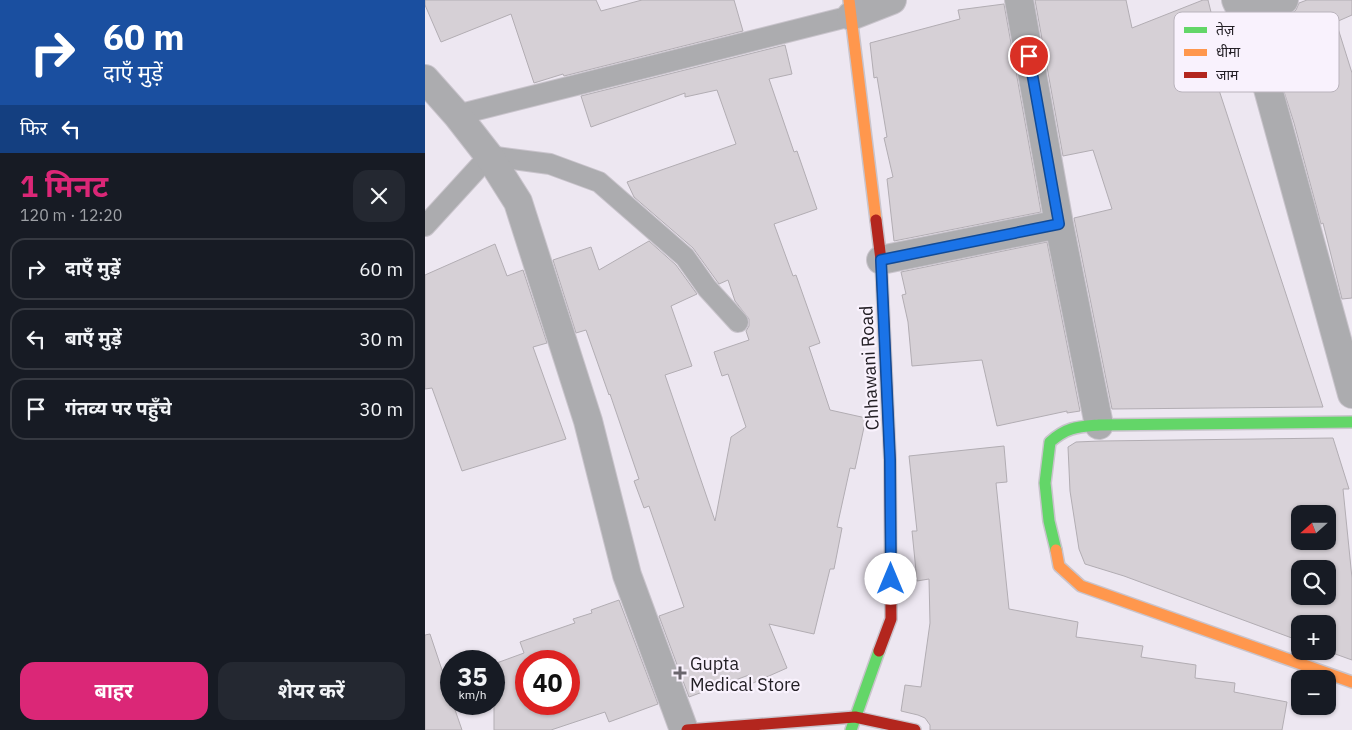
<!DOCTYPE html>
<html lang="hi">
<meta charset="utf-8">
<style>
body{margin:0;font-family:"IBM Plex Sans","Noto Sans Devanagari",sans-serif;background:#242831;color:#f1f3f6;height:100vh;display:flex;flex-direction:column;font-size:19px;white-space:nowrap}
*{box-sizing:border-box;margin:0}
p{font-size:16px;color:#9ea1a6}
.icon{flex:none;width:28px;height:28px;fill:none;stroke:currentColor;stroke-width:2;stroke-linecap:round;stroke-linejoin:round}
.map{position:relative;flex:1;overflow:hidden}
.drawer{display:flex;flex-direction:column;background:#171b24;width:425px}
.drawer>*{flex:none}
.hud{background:#1a4fa0;color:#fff;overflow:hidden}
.needle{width:32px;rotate:249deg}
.controls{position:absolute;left:866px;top:505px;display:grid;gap:10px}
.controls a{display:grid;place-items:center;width:45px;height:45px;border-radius:10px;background:#171b24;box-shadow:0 1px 4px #0004;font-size:25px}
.speed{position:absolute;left:15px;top:650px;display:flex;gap:10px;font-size:25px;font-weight:700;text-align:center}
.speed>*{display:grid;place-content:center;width:65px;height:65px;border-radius:50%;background:#171b24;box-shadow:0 1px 4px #0004;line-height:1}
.speed small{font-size:12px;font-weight:400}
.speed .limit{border:8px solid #d22;background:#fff;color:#111}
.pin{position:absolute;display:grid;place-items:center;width:42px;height:42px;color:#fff;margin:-21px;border:2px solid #fff;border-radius:50%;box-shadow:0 1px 5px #0007}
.me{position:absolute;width:55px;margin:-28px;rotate:0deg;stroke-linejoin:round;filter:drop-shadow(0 0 4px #0008)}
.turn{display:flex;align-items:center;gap:18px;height:105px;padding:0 20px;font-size:22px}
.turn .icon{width:65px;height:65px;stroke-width:2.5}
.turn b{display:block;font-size:35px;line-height:42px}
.then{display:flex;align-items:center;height:48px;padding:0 20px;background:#0003;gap:10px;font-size:19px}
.round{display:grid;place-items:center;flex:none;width:52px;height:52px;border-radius:15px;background:#242831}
.summary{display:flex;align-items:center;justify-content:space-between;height:85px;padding:0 20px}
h1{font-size:30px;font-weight:700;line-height:38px;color:#db2777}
.action{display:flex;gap:10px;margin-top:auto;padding:10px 20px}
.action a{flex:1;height:58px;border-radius:15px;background:#db2777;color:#fff;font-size:20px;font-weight:700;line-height:58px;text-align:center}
.action a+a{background:#242831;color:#f1f3f6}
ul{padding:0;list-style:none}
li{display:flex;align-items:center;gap:15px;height:62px;margin:0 10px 8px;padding:0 10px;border:2px solid #363941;border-radius:15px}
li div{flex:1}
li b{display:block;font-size:19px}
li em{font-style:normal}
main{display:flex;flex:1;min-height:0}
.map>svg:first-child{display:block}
</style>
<main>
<section class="drawer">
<div class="hud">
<div class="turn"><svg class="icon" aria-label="right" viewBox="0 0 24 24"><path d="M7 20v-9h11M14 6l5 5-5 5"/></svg><div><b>60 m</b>दाएँ मुड़ें</div></div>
<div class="then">फिर<svg class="icon" aria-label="left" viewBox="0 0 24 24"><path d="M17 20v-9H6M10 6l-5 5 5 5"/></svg></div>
</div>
<div class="summary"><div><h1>1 मिनट</h1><p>120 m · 12:20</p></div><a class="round"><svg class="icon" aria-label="close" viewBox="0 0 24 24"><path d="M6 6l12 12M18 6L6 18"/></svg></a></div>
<ul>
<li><svg class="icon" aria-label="right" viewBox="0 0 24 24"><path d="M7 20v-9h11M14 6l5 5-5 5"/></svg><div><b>दाएँ मुड़ें</b></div><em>60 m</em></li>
<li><svg class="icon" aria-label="left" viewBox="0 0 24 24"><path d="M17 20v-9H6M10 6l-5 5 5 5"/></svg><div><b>बाएँ मुड़ें</b></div><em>30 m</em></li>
<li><svg class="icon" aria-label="arrive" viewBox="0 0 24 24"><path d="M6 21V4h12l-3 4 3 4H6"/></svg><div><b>गंतव्य पर पहुँचे</b></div><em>30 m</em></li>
</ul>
<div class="action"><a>बाहर</a><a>शेयर करें</a></div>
</section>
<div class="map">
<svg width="927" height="730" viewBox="0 0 927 730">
<rect width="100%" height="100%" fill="#ede7f1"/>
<!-- building -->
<path fill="#d6d0d6" stroke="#b2adb3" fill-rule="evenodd" d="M0,0h171l5,11 41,-11h92l9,31 -179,45 -1,-2 -29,9 -23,-69 -70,28 -16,-37z
M610,0h91l6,28 71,-28h5l21,85 -11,2 105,320 -211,2 -38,-191 38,-9 -19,-59 -30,6z
M882,0h45v15l-16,7 16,51v225l-10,1 -19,-76 -2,1 -27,-101 -31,-97 28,-12 5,-4 3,-7z
M579,4l37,208 -147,29 -7,-62 6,-2 -9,-39 3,-1 -10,-60 -3,1 -4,-35 90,-24 -2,-9z
M360,45l7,29 -23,5 25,73 3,-1 20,58 -43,15 19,52 3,-1 24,68 -11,4 21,63 36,8 -11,51 -5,-1 -13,59 5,1 -8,41h-4l-16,65 -45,-10 18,44 -34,15 -4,-8 -60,22 -30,-81 25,-9 -35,-101 -5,2 -10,-27 5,-2 -29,-85 -1,1 -23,-65 -10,3 -23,-73 38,-13 8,23 50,-29 27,24 21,29 -26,12 21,60 -27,9 50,146 16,-84 15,-10 -18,-53 -6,2 -8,-24 35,-12 -3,-9 3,-5v-7l-14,-18 -7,-21 -9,4 -26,-36 -59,-51 -7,-15 109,-38 -19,-54 -32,7v-4l-94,34 -10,-31z
M622,242l33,169 -13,2v-2l-70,15 -15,-66 -70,6 -4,-44 -6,-27 4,-1 -5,-22z
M70,244l12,32 16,-6 24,73 -14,4 33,92 -104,32 -30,-83 -7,1v-114z
M908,438l16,51h-6l9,89v82l-25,-9v-27h-27v17l-176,-65 -39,-12 -6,-15 -9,-58 -2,-44 8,-5 24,-1zM875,514h27v27h-27zM875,569h27v27h-27z
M579,446l3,36 -11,1 13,126 69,13 -2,15 67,9 -2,11 55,8 -1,13 40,5 -1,9 53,10 -5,28h-352v-5l-5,-7 -7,-3 -17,-4 4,-26 16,2 9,-64 -1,-44 -12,2 -5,-50h5l-8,-75z
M194,600l39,104 -49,18 -4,-10 -54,18h-57v-66l30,-11 -4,-11 55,-19 -2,-4 19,-6 -1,-3zM101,661h43v43h-43z
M5,634l21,63v7h2l9,26h-37v-95z"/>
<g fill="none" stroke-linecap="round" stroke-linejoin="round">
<!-- lane casing -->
<g stroke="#c9c4cc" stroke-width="22">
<path id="lane" d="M32,115l394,-99
M0,226l64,-70 61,8 49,18 86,75 22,31 31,34"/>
</g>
<!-- street casing -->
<g stroke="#c9c4cc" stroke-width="30">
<path id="street" d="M594,0l40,224 40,201
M811,0l8,17 24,72 84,305
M426,16l41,-16
M819,17l40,-17
M0,79l32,36 32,41 29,46 70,219 39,154 57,155
M456,260l178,-36"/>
</g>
<!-- fast casing -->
<g stroke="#c9c4cc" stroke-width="14">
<path id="fast" d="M631,550l-7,-29 -4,-38 5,-41c17,-15 27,-15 49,-17l253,-3
M426,730l28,-79"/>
</g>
<!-- slow casing -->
<g stroke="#c9c4cc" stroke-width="14">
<path id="slow" d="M424,0l27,220
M631,550l3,16 22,20 271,96"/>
</g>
<!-- jam casing -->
<g stroke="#c9c4cc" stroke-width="14">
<path id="jam" d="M451,220l5,40 9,200 1,159 -12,32
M262,730l168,-13 60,13"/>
</g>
<!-- lane -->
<use href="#lane" stroke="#acacaf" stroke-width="20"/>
<!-- street -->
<use href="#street" stroke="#acacaf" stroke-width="28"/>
<!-- fast -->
<use href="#fast" stroke="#63d668" stroke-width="11"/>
<!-- slow -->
<use href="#slow" stroke="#ff974d" stroke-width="11"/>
<!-- jam -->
<use href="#jam" stroke="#b3261e" stroke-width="11"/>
</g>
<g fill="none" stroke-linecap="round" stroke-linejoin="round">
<!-- route casing -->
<g stroke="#114b97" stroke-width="12">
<path id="route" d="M466,579l-1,-119 -9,-200 178,-36 -30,-168"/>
</g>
<!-- route -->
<use href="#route" stroke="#1a73e8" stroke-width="9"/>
</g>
<!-- markers -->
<path fill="#6a666d" stroke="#f9f2fd" stroke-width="2" d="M252.5 665.5h5v5h5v5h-5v5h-5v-5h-5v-5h5z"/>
<g text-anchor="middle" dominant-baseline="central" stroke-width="4.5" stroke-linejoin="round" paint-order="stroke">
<!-- street labels -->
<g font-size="18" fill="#242026" stroke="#f9f2fd">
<text transform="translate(444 368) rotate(-93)">Chhawani Road</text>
</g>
<!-- poi labels -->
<g font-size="18" fill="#242026" stroke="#f9f2fd" text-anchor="start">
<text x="265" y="663">Gupta<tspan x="265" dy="21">Medical Store</tspan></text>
</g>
</g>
<!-- legend -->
<rect x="749" y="12" width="165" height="80" rx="8" fill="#f9f2fd" stroke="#b9b3bc" stroke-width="1"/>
<rect x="759" y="27" width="23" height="6" fill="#63d668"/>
<rect x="759" y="49" width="23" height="7" fill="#ff974d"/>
<rect x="759" y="72" width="23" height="6" fill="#b3261e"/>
<g font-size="14" fill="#242026">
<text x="791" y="35">तेज़</text>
<text x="791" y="57">धीमा</text>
<text x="791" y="80">जाम</text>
</g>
</svg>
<div class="controls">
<a><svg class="needle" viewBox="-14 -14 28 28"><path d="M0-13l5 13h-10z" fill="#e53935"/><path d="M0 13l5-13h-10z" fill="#9ea1a6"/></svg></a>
<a><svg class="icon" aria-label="search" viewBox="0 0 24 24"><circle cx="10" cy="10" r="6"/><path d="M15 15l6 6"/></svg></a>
<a>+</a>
<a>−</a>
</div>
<div class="speed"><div>35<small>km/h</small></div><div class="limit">40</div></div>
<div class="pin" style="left:604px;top:56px;background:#d93025"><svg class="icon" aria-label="arrive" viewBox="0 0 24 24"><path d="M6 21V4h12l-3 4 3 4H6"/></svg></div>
<svg class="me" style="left:466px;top:579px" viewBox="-20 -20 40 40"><circle r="19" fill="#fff"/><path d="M0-13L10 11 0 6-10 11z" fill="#1a73e8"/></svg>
</div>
</main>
